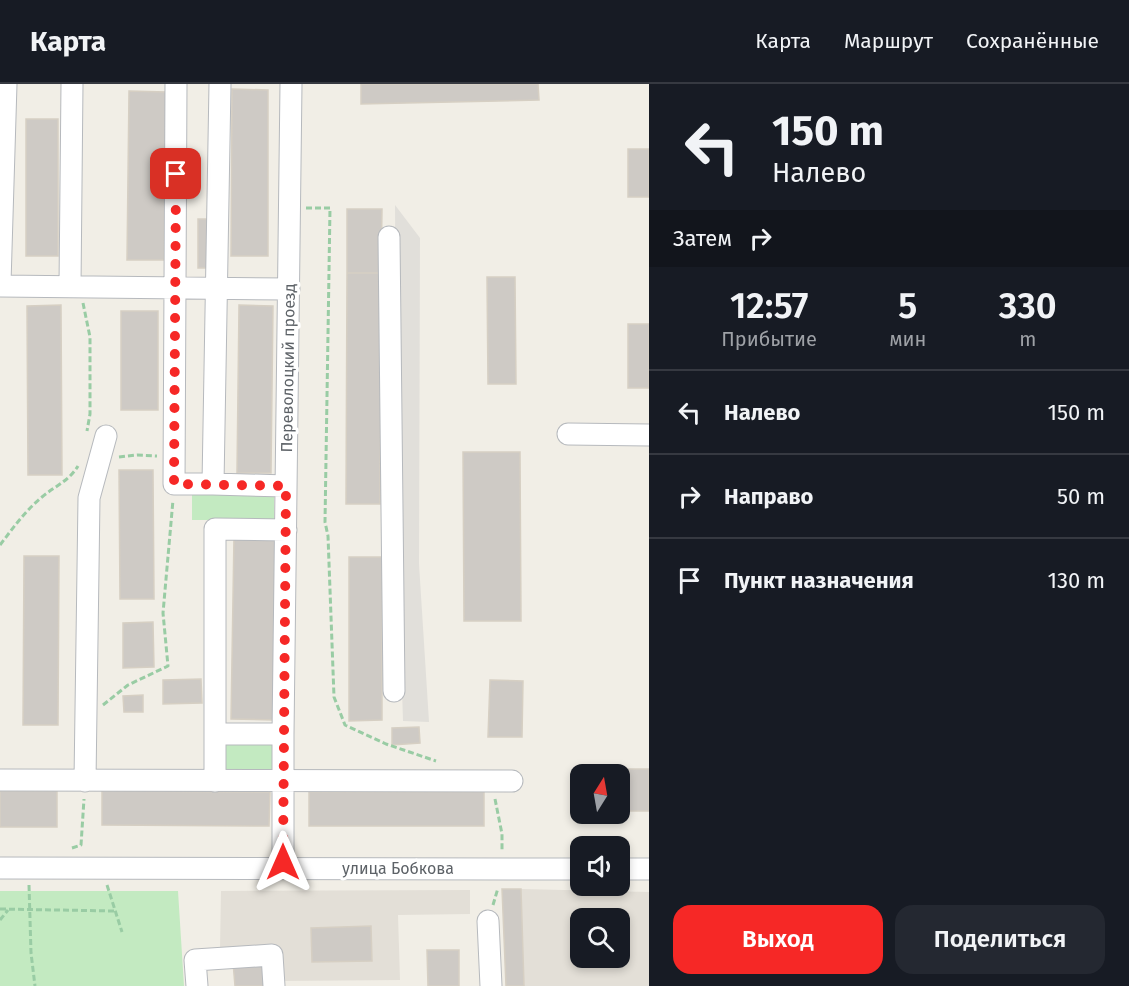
<!DOCTYPE html>
<html lang="ru">
<meta charset="utf-8">
<style>
body{margin:0;font-family:"Fira Sans",sans-serif;background:#242831;color:#f1f3f6;height:100vh;display:flex;flex-direction:column;font-size:22px;white-space:nowrap}
*{box-sizing:border-box;margin:0}
p{font-size:20px;color:#9ea1a6}
.icon{flex:none;width:33px;height:33px;fill:none;stroke:currentColor;stroke-width:2;stroke-linecap:round;stroke-linejoin:round}
.map{position:relative;flex:1;overflow:hidden}
.side{display:flex;flex-direction:column;background:#171b24;width:480px}
.side>*{flex:none}
.guide{background:#171b24;color:#f1f3f6;overflow:hidden}
.needle{width:39px;rotate:11deg}
.buttons{position:absolute;left:570px;top:680px;display:grid;gap:12px}
.buttons a{display:grid;place-items:center;width:60px;height:60px;border-radius:12px;background:#171b24;box-shadow:0 3px 9px #0003;font-size:30px}
.pin{position:absolute;display:grid;place-items:center;width:51px;height:51px;color:#fff;margin:-26px;border-radius:12px;box-shadow:0 3px 9px #0006}
.me{position:absolute;width:66px;margin:-33px;rotate:0deg;stroke-linejoin:round;filter:drop-shadow(0 0 4px #0008)}
.turn{display:flex;align-items:center;gap:21px;height:126px;padding:0 24px;font-size:27px}
.turn .icon{width:78px;height:78px;stroke-width:2.5}
.turn b{display:block;font-size:42px;line-height:51px}
.then{display:flex;align-items:center;height:57px;padding:0 24px;background:#0003;gap:12px;font-size:22px}
.eta{display:flex;justify-content:space-evenly;align-items:center;height:102px;text-align:center}
.eta b{font-size:36px;font-weight:600;line-height:42px}
.button{display:flex;gap:12px;margin-top:auto;padding:12px 24px}
.button a{flex:1;height:69px;border-radius:18px;background:#f62826;color:#fff;font-size:24px;font-weight:600;line-height:69px;text-align:center}
.button a+a{background:#242831;color:#f1f3f6}
ul{padding:0;list-style:none}
li{display:flex;align-items:center;gap:18px;height:84px;padding:0 24px;border-top:2px solid #363941}
li div{flex:1}
li b{display:block;font-size:22px}
li em{font-style:normal}
header{display:flex;align-items:center;gap:36px;box-sizing:border-box;height:84px;padding:0 30px;background:#171b24;border-bottom:2px solid #363941}
header strong{font-size:28px}
nav{display:flex;gap:33px;margin-inline-start:auto;font-size:21px}
main{display:flex;flex:1;min-height:0}
.map>svg:first-child{display:block}
</style>
<header>
<strong>Карта</strong>
<nav><a>Карта</a><a>Маршрут</a><a>Сохранённые</a></nav>
</header>
<main>
<div class="map">
<svg width="649" height="902" viewBox="0 0 649 902">
<rect width="100%" height="100%" fill="#f1eee6"/>
<!-- industrial -->
<path fill="#e1dfda" d="M395,121l25,33 -1,326 10,158 -26,-1 -6,-193z"/>
<!-- education -->
<path fill="#e3dfd7" fill-rule="evenodd" d="M521,805l128,3v94h-125zM580,834h40v39h-40z
M470,806v24l-72,1 2,65 -121,1 -59,-32 1,-58z"/>
<!-- green -->
<path fill="#c3eac1" d="M192,407h82v29h-82z
M220,656l53,1v34l-53,-1z
M0,807h178l6,95h-184z"/>
<!-- building -->
<path fill="#cecac5" stroke="#d6cfc3" stroke-width="1.5" d="M361,0h177l1,16 -178,4z
M232,5l36,1v166h-37z
M129,7l37,1 -2,168h-37z
M26,35h32v137h-32z
M628,65h21v48h-21z
M347,125h35l-1,64h-34z
M198,135h16v49h-16z
M347,189h34l-1,231h-34z
M487,193h28l1,107h-28z
M61,221l1,170h-34l-1,-169z
M239,221l34,1 -2,167h-34z
M121,227h37v99h-37z
M628,240h21v64h-21z
M463,368h57l1,169h-57z
M119,386h34l1,129h-34z
M234,452l41,1 -2,183 -42,-1z
M24,472h35l-1,169h-35z
M349,473h33v163l-33,1z
M153,538l1,45 -31,1v-45z
M201,595l1,24 -39,1v-24z
M490,596l33,1 -1,56h-34z
M143,611v17h-19l-1,-16z
M419,643l1,16 -28,2v-17z
M628,685h21v42h-21z
M0,707h57v36h-57z
M102,707l168,1 -1,34 -167,-1z
M309,708h175v34h-175z
M502,805h19l3,97h-18z
M371,842l1,35 -60,1 -1,-34z
M427,866h32v36h-31z
M268,877l1,25h-34l-2,-24z"/>
<g fill="none" stroke-linecap="round" stroke-linejoin="round">
<!-- minor casing -->
<g stroke="#b6b9bd" stroke-width="23">
<path id="minor" d="M176,0l-2,400h39
M220,0l-7,400 73,2
M389,153l5,454
M0,199l6,-199
M0,202l289,3
M70,202l2,-202
M568,350l81,1
M215,650h68
M0,696l512,1
M85,697l4,-283 17,-62
M215,697v-252l71,1
M0,784l580,1
M283,784v-134l8,-650
M620,785h29
M488,837l3,65
M197,902l-2,-26 77,-5 2,31"/>
</g>
<!-- path -->
<path stroke="#99cca4" stroke-width="3" stroke-dasharray="6 3" stroke-linecap="butt" d="M306,124h24l-5,314 3,14 6,161 11,28 41,19 50,17
M83,219l7,34v77l-3,17
M119,373l18,-2 20,1
M0,461c13,-17 25,-34 42,-48 13,-11 27,-16 36,-31
M103,621l25,-20 40,-19 -5,-53 10,-113
M495,715l7,35v18
M72,764l9,-3 3,-46
M29,801l2,68 4,33
M107,801l15,47
M493,821l5,-17
M0,825l115,2
M0,836l8,-10"/>
<!-- minor -->
<use href="#minor" stroke="#fff" stroke-width="21"/>
</g>
<g fill="none" stroke-linecap="round" stroke-linejoin="round">
<!-- route -->
<path stroke="#f62826" stroke-width="10" stroke-dasharray="0 18" d="M176,90l-2,310 112,2 -3,376"/>
</g>
<g text-anchor="middle" dominant-baseline="central" stroke-width="6" stroke-linejoin="round" paint-order="stroke">
<!-- street labels -->
<g font-size="16" fill="#5d6267" stroke="#fff">
<text transform="translate(288 284) rotate(-89)">Переволоцкий проезд</text>
<text x="398" y="784">улица Бобкова</text>
</g>
</g>
</svg>
<div class="buttons">
<a><svg class="needle" viewBox="-14 -14 28 28"><path d="M0-13l5 13h-10z" fill="#e53935"/><path d="M0 13l5-13h-10z" fill="#9ea1a6"/></svg></a>
<a><svg class="icon" aria-label="sound" viewBox="0 0 24 24"><path d="M4 9h4l5-4v14l-5-4H4zM17 9q2 3 0 6"/></svg></a>
<a><svg class="icon" aria-label="search" viewBox="0 0 24 24"><circle cx="10" cy="10" r="6"/><path d="M15 15l6 6"/></svg></a>
</div>
<div class="pin" style="left:176px;top:90px;background:#d93025"><svg class="icon" aria-label="arrive" viewBox="0 0 24 24"><path d="M6 21V4h12l-3 4 3 4H6"/></svg></div>
<svg class="me" style="left:283px;top:778px" viewBox="-20 -20 40 40"><path d="M0-17L14 15 0 8-14 15z" fill="#f62826" stroke="#fff" stroke-width="4"/></svg>
</div>
<section class="side">
<div class="guide">
<div class="turn"><svg class="icon" aria-label="left" viewBox="0 0 24 24"><path d="M17 20v-9H6M10 6l-5 5 5 5"/></svg><div><b>150 m</b>Налево</div></div>
<div class="then">Затем<svg class="icon" aria-label="right" viewBox="0 0 24 24"><path d="M7 20v-9h11M14 6l5 5-5 5"/></svg></div>
</div>
<div class="eta">
<div><b>12:57</b><p>Прибытие</p></div>
<div><b>5</b><p>мин</p></div>
<div><b>330</b><p>m</p></div>
</div>
<ul>
<li><svg class="icon" aria-label="left" viewBox="0 0 24 24"><path d="M17 20v-9H6M10 6l-5 5 5 5"/></svg><div><b>Налево</b></div><em>150 m</em></li>
<li><svg class="icon" aria-label="right" viewBox="0 0 24 24"><path d="M7 20v-9h11M14 6l5 5-5 5"/></svg><div><b>Направо</b></div><em>50 m</em></li>
<li><svg class="icon" aria-label="arrive" viewBox="0 0 24 24"><path d="M6 21V4h12l-3 4 3 4H6"/></svg><div><b>Пункт назначения</b></div><em>130 m</em></li>
</ul>
<div class="button"><a>Выход</a><a>Поделиться</a></div>
</section>
</main>
